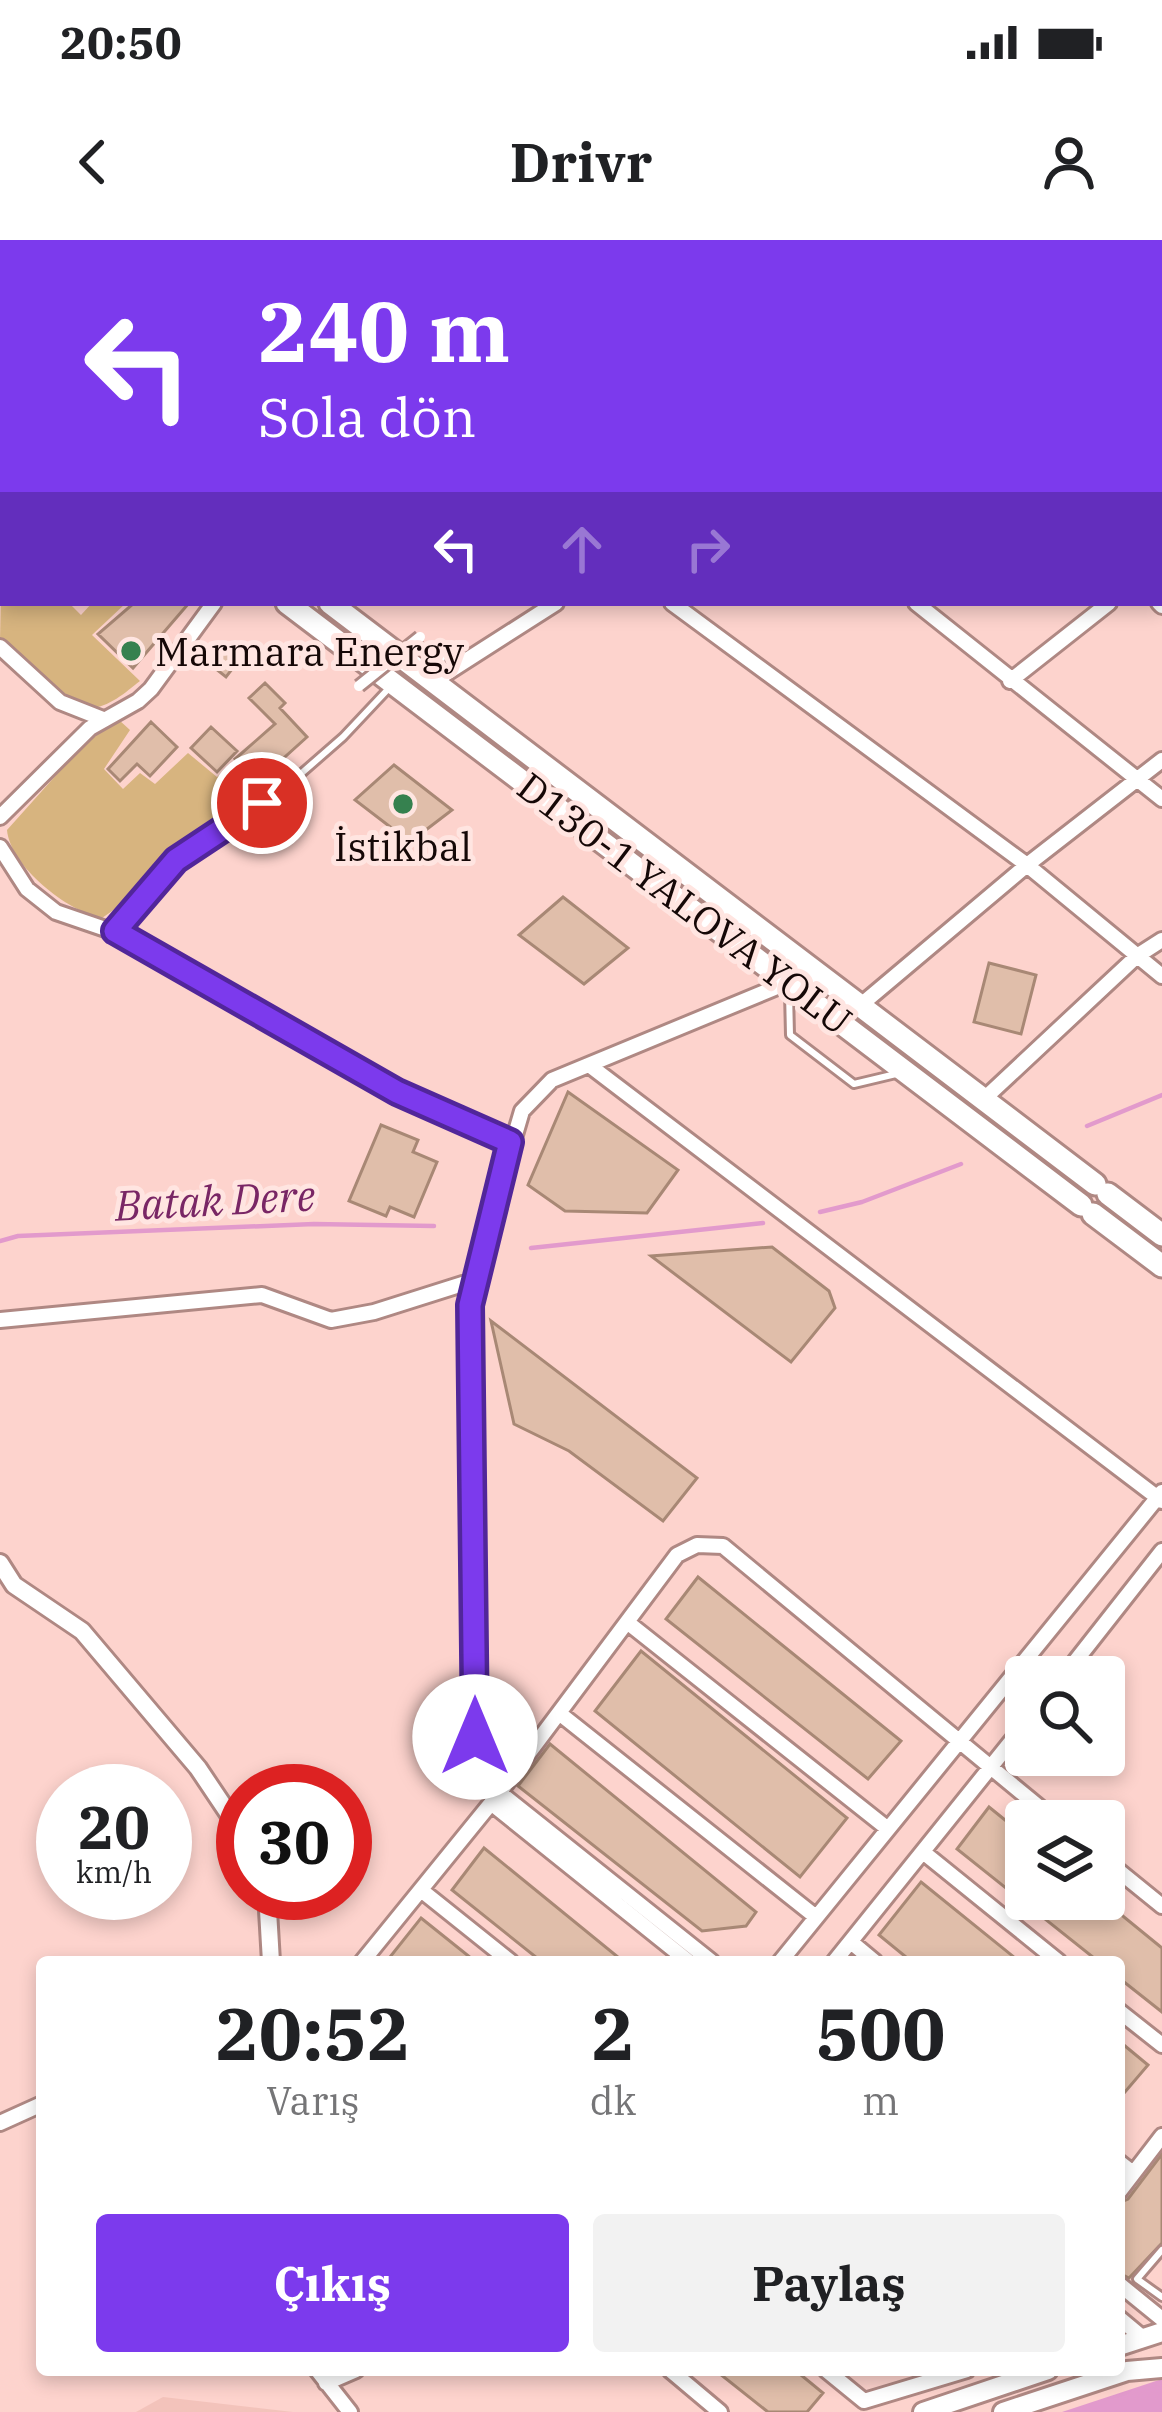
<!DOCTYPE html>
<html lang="tr">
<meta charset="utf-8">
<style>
body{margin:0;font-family:"IBM Plex Serif",serif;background:#f2f2f2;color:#202124;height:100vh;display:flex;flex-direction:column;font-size:45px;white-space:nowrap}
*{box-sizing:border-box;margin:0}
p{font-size:39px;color:#757577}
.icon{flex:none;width:66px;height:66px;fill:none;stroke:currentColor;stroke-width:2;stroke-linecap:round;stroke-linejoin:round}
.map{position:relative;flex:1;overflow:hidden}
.side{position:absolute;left:36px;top:1716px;width:1089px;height:420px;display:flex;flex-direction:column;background:#fff;border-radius:12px;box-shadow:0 6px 18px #0003}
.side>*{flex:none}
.guide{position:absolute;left:0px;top:0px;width:1164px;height:366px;box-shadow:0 6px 18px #0003;background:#7c3aed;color:#fff;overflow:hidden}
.controls{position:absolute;left:1005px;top:1416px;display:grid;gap:24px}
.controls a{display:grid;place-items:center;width:120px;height:120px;border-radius:12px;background:#fff;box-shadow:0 6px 18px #0003;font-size:60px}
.speed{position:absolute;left:36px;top:1524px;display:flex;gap:24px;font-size:60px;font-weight:700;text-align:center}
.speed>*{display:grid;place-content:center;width:156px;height:156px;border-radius:50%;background:#fff;box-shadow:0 6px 18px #0003;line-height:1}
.speed small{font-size:30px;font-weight:400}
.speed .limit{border:18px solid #d22;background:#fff;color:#111}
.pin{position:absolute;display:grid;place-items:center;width:102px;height:102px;color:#fff;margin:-51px;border:6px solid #fff;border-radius:50%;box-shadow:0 3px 12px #0007}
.me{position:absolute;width:132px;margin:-66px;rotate:0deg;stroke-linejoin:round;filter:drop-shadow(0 0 9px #0008)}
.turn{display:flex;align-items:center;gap:42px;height:252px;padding:0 60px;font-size:54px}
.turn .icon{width:156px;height:156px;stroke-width:2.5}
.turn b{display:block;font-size:84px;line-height:102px}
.lanes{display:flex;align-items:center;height:114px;padding:0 60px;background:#0003;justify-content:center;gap:60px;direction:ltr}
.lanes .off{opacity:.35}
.eta{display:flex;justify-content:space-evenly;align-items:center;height:204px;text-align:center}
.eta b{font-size:72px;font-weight:700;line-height:84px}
.action{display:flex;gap:24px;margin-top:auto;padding:24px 60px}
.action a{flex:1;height:138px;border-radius:12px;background:#7c3aed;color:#fff;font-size:48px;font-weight:700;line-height:138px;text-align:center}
.action a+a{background:#f2f2f2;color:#202124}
.status{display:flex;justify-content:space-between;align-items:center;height:84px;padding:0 60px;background:#fff;direction:ltr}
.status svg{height:33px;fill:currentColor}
header{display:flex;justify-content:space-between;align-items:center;height:156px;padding:0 60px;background:#fff;font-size:54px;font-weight:700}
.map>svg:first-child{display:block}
</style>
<div class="status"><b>20:50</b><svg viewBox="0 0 49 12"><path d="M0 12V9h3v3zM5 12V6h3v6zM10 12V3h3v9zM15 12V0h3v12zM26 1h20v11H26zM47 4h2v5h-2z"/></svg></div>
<header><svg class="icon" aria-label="back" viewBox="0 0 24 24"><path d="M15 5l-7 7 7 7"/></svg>Drivr<svg class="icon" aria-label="person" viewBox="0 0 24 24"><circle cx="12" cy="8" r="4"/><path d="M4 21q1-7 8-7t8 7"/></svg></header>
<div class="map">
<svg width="1162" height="2172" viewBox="0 0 1162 2172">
<rect width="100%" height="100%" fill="#fdd3cd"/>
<!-- built -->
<path fill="#f3c3bb" d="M163,2157l130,15h-157z"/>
<!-- green -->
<path fill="#d7b47f" d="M3,255v108h66l12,12 11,-12h34l-34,32 48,46c-14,11 -32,27 -50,27 -28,0 -70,-49 -90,-68z
M119,480l11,10 -26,39 19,20 17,-16 15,11 33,-31 29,24 14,-11 29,27 -62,38 -70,69 -26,18c-34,-6 -92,-52 -95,-88l86,-96z"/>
<!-- water -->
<path fill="#e29acc" d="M1162,2139v33h-100z"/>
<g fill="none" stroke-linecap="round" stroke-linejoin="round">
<!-- stream -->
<path stroke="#e29acc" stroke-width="4.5" d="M1087,886l75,-31
M820,972l42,-10 99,-38
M0,1001l18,-5 296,-12 120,2
M531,1008l232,-25"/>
</g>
<!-- building -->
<path fill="#e0beaa" stroke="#a88875" stroke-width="3" d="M134,363h55l-56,65 -35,-34z
M221,403l19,16 -14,18 -20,-16z
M265,443l20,20 -5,5 27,29 -51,46 -21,-24 40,-35 -26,-26z
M151,482l26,25 -27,29 -13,-12 -17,17 -12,-12z
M211,487l26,24 -20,21 -26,-24z
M394,525l58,45 -42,32 -55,-42z
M563,657l65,51 -44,36 -65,-49z
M989,723l47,12 -15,59 -47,-12z
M568,852l110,78 -31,43 -82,-2 -37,-26z
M381,885l37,15 -5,12 24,10 -23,55 -24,-10 -4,9 -37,-15z
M772,1007l57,44 6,17 -44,54 -140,-106z
M491,1081l206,157 -34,43 -94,-70 -55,-27z
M698,1337l203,164 -33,38 -202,-160z
M641,1411l206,167 -47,59 -205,-166z
M550,1504l206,168 -10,14 -44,5 -184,-145z
M989,1567l37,30v62h76l60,49v64l-43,-34v-16h-20l-142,-113z
M484,1608l140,114h-82l-90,-72z
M921,1642l99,80h-108l-33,-27z
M421,1678l55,44h-90z
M1119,1801l29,24 -29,34z
M1162,1914v89l-33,35 -10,-5v-70l9,-4z
M715,2130h80l28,23 -16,19h-39z"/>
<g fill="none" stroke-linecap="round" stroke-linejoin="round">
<!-- service casing -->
<g stroke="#af8883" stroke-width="12">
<path id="service" d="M116,690l60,-70 112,-75 55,-48 48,-51
M789,752l1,43 64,49 42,-10
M1162,2010l-25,29 25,18"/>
</g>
<!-- pedestrian casing -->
<g stroke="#af8883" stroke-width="16">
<path id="pedestrian" d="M434,440l7,-26"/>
</g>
<!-- minor casing -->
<g stroke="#af8883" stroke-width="20">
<path id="minor" d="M317,0l3,3
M25,3l4,-3
M475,3l3,-3
M860,3v-3
M1147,3l3,-3
M0,23l3,-2
M672,363l355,262 135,111
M916,363l246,196
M1159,363l3,3
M0,407l60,55 43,17
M434,441l122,-78
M1010,441l99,-78
M0,577l90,-89 48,-27 13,-12 63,-86
M0,607l27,42 29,23 70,24 271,156 113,50
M862,764l165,-139 135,-105
M589,825l573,436
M984,859l153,-143 25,-16
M0,1080l262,-25 69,25 43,-8 98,-31
M627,1382l261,207
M1063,1437l99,-126
M559,1473l257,204
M499,1552l213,170
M496,1557l-21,-14 -7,-455 4,-47 50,-170 30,-31 237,-98
M491,1563l198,159
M923,1612l136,110
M1104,1619l58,47
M421,1650l90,72
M851,1702l24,20
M362,1722l134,-165 181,-242 20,-10 26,1 333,275
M780,1722l382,-470
M834,1722l192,-239
M1119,1771l43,34
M0,1883l42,-19
M1119,1922l14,11
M1119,1952l43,-56
M1119,2044l43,35
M1119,2078l24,20
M317,2130l33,42
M670,2130l50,42
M826,2130l38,31 103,-31
M326,2143l30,-13"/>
</g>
<!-- tertiary casing -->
<g stroke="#af8883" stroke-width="22">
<path id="tertiary" d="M0,1323l14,22 68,46 116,137 45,67
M267,1653l4,69"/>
</g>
<!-- secondary casing -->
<g stroke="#af8883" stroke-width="24">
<path id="secondary" d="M941,0l3,3
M975,0l3,3
M1161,168l1,1
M1161,199l1,1
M1119,2106l43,-14
M923,2172l125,-42
M1003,2172l124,-41 35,-3"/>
</g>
<!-- trunk casing -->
<g stroke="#af8883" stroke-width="27">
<path id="trunk" d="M0,113l3,3
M0,145l3,2
M287,363l794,602
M330,363l765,581
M1108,954l54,41
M1093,974l69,52"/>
</g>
<!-- service -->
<use href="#service" stroke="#fff" stroke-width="6"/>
<!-- pedestrian -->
<use href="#pedestrian" stroke="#fff" stroke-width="10"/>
<!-- minor -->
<use href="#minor" stroke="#fff" stroke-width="14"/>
<!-- tertiary -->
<use href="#tertiary" stroke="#fff" stroke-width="16"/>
<!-- secondary -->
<use href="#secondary" stroke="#fff" stroke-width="18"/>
<!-- trunk -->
<use href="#trunk" stroke="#fff" stroke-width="21"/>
<!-- pedestrian-bridge casing -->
<g stroke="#af8883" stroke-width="16" stroke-linecap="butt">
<path id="pedestrian-bridge" d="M359,446l61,-49"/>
</g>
<!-- pedestrian-bridge -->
<use href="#pedestrian-bridge" stroke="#fff" stroke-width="10"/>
</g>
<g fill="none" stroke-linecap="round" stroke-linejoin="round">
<!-- route casing -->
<g stroke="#51269a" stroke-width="30">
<path id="route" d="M262,563l-86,57 -61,71 282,161 113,50 -40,163 5,432"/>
</g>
<!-- route -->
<use href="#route" stroke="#7c3aed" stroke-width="21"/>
</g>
<!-- markers -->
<g fill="#36814f" stroke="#ffe5e1" stroke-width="4.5">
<circle cx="131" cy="411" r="12"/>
<circle cx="403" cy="564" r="12"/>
</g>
<g text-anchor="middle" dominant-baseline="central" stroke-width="10" stroke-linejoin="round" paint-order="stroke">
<!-- poi labels -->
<g font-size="39" fill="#150807" stroke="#ffe5e1" text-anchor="start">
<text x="155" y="411">Marmara Energy</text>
<text x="403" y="606" text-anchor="middle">İstikbal</text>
</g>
<!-- street labels -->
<g font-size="39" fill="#150807" stroke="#ffe5e1">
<text transform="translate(685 663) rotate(37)">D130-1 YALOVA YOLU</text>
</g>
<!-- water labels -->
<g font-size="42" font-style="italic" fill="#792665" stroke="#ffe5e1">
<text transform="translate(215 960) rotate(-3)">Batak Dere</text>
</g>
</g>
</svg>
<div class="controls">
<a><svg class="icon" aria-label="search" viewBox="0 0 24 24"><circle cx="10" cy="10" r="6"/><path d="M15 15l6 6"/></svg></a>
<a><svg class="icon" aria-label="layers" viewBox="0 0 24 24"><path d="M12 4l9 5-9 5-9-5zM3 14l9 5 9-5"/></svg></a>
</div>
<div class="speed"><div>20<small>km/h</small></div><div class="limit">30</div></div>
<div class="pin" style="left:262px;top:563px;background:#d93025"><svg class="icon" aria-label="arrive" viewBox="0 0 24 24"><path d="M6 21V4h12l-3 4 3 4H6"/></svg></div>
<svg class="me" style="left:475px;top:1497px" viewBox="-20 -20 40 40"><circle r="19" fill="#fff"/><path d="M0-13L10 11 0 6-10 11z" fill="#7c3aed"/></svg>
<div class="guide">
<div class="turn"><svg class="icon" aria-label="left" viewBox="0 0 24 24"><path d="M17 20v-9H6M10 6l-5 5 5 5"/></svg><div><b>240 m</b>Sola dön</div></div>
<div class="lanes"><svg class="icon" aria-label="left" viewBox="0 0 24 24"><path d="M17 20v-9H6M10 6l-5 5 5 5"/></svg><svg class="icon off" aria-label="ahead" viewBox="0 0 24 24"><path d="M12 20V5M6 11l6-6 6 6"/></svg><svg class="icon off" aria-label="right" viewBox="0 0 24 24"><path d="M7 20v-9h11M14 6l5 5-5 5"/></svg></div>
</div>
<section class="side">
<div class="eta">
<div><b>20:52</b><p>Varış</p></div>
<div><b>2</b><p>dk</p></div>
<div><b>500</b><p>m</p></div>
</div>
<div class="action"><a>Çıkış</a><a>Paylaş</a></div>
</section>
</div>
